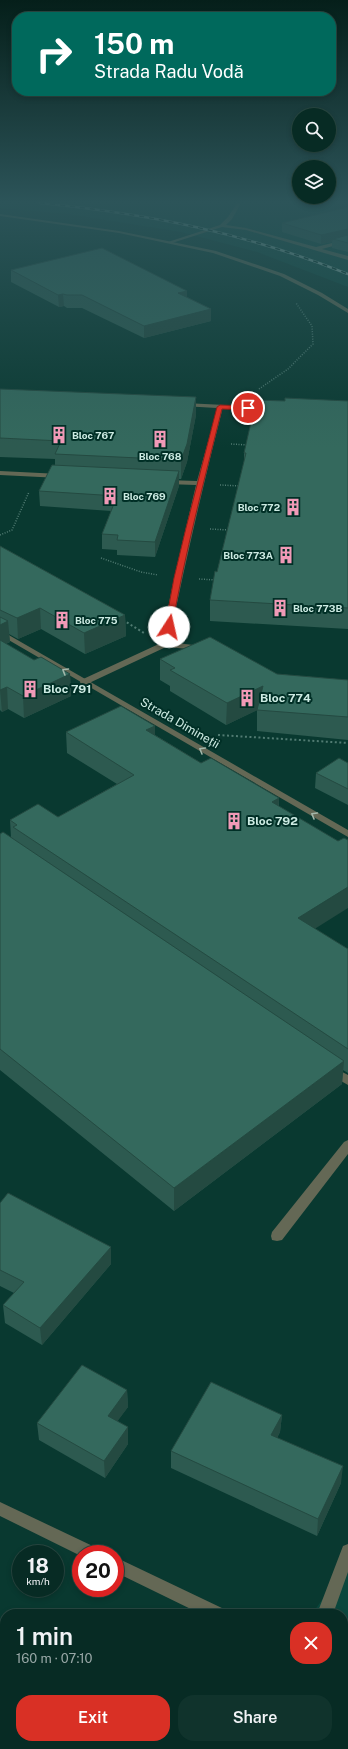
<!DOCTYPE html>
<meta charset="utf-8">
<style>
body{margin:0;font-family:"Public Sans",sans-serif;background:#10332c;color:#f1f3f6;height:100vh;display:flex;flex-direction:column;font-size:15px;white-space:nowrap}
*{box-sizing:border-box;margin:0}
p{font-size:13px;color:#98a7a6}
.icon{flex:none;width:22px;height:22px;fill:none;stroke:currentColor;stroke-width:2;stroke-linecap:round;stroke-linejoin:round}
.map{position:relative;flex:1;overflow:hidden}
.side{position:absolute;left:0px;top:1609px;width:348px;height:140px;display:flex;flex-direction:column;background:#072b24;border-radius:16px 16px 0 0;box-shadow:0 2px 6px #0003,0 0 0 1px #284741}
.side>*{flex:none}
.hud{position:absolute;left:12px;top:12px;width:324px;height:84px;border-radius:16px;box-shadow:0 2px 6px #0003,0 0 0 1px #284741;background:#00695c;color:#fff;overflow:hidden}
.fabs{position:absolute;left:292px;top:108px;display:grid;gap:8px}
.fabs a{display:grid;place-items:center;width:44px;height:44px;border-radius:50%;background:#072b24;box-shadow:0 2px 6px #0003,0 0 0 1px #284741;font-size:20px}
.speed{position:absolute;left:12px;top:1545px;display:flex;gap:8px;font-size:20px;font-weight:700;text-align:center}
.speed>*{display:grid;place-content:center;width:52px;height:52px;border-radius:50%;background:#072b24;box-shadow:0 2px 6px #0003,0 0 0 1px #284741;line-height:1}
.speed small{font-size:10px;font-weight:400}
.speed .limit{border:6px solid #d22;background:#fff;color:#111}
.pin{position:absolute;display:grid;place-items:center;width:34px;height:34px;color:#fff;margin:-17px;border:2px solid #fff;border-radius:50%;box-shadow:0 1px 4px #0007}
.me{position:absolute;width:44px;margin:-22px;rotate:10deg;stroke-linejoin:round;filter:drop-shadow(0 0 3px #0008)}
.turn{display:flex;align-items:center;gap:14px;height:84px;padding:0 16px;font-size:18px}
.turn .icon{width:52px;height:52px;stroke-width:2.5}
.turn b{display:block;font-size:28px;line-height:34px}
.round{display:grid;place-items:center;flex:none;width:42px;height:42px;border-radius:16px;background:#10332c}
.summary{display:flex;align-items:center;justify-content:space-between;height:68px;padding:0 16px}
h1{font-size:24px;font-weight:600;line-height:30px}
.button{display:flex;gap:8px;margin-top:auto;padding:8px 16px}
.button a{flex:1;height:46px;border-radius:16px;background:#d93025;color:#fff;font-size:16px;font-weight:600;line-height:46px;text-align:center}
.button a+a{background:#10332c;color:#f1f3f6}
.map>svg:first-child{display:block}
</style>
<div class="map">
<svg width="348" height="1749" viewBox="0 0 348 1749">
<rect width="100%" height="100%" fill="#093930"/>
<!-- built -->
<path fill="#0b473d" d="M0,203h348v84l-91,-35 -76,-20 -113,-18 -68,-6z
M348,1563v186h-39l-2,-5h36v-130h-31z"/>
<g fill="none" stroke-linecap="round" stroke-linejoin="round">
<!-- path-far1 -->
<path stroke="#517b72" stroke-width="1.5" stroke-dasharray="1 1.5" stroke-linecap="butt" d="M259,389l29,-20 25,-25 -1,-18 -16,-23
M231,444l17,1
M220,485l21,1
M210,529l19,1
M0,535l12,-5 17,-38
M101,558l40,14 17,3
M199,579l17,1"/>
<!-- path -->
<path stroke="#517b72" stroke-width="2" stroke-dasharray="2 2.5" stroke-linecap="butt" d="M123,620l21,13
M218,735l130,8"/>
<!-- service -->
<path fill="#646855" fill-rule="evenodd" d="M237,203h4l-9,16 -6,6 20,3 70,19 32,-8v3l-26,7 26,7v4l-102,-30 -24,-3 -50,16 -4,-1 52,-17 8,-8z
M218,406l5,1c-20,78 -38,156 -54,235l32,4 4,2 -4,2 -35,-3 -79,37h-6l-1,-2 1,-2 80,-37 13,-65 22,-93 -30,-1 -3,-2 3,-2 31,1z
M0,471l60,3 3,2 -3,2 -60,-3z
M331,1066l17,9v10l-21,-12 -2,-3 2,-3z
M348,1140v14l-66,86 -5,1 -5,-1 -1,-4 1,-4 72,-90z"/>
<!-- minor -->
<path fill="#646855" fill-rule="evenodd" d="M0,214l119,17 97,20 68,23 38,19 26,16v4l-30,-18 -38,-19 -67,-23 -94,-20 -119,-17z
M184,403l84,4 3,2 -3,2 -86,-5v-2z
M0,630l348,200v7l-348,-202z
M0,1502l99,47 3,5h-21v2l-81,-40z
M348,1544v28l-15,42h-16l26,-68z
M115,1557l109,52 2,5h-25l-86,-42z
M306,1744h16l2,5h-16z"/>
<!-- rail casing -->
<g stroke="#92b5ad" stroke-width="2.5">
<path id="rail" d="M40,203c110,11 205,30 308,71"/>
</g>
<!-- rail -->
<use href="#rail" stroke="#002f26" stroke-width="1.5" stroke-dasharray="5" stroke-linecap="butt"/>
</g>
<!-- wall -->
<path fill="#2d5a50" d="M348,207v45l-16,-4v-6l-11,2 -39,-12v-9z
M11,270l176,21v6l24,12v12l-67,17 -62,-30h-15l-3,-2 -5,1 -48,-25z
M0,389l196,26 -9,47 -6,17h-2v7l-24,71 -38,-2v-5l-15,-1v-15l9,-23 -71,-5 -1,-15 16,-26v-6l-55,-2z
M285,401h63v228l-138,-8v-21l34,-138v-9z
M0,546l125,69 1,21 -41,18 -44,-25 -23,10 -9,-5 1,8 -4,2 28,16 36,14 1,22 -47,22 -16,-9 -6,3 -2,-2z
M160,659l117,15 71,6v60l-91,-9v-21l-31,15 -56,-34v-5l-10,-6z
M155,726v9l46,28 78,35v8l36,123 33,20v124l-5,-3 -1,14 -168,127 -174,-141v-236l11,4 -1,-18 48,-3 59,-33 -50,-31 -1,-21z
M348,763v42l-33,-17 1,-15z
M0,1203l111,44v17l-69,81 -37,-22 -2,-18 11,-12 -14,-7z
M127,1390l1,17 -11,14 11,6v17l-23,34 -66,-38 -2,-17z
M282,1415l-2,17 -3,6 64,45 -24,53 -146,-68v-17z"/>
<!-- shaded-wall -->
<path fill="#244a41" d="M348,229v9l-15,1 -1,3 -11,2v-9z
M187,291v12l-9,-10z
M63,294l1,12 -5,1 -1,-12z
M211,309v12l-67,17v-12z
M196,397v18l-9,47 -6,17v-19z
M179,471v15l-24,71v-15z
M40,608l1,21 -23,10 -1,-21z
M125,615l1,21 -41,18 -1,-21z
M8,621l2,21 -10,4v-21z
M70,674l1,22 -47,22 -1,-22z
M263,686l-1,22 -36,17 1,-22z
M7,687l1,22 -6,3 -2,-22z
M155,726v21l-9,-17z
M279,798l-1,21 -6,-17z
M348,887v21l-51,32 1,-22z
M344,1061l-2,23 -168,127v-23z
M111,1247v17l-69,81 -2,-17z
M127,1390l1,17 -19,26 -1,-17z
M282,1415l-2,17 -10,20 1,-17z
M128,1427v17l-23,34 -1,-17z
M343,1466l-2,17 -24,53 1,-17z"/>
<!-- building -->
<path fill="#34695d" stroke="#244a41" d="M348,207v22l-27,6 -39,-12z
M348,235v8l-15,-4z
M102,248l85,43 -9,2 33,16 -67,17 -62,-31h-15l-4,-1 -5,1 -47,-25z
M0,389l196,8 -9,47 -6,16 -126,-6 6,-13 -61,-3z
M285,398l63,3v207l-138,-8 5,-29 2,1 29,-119h-2l12,-53 29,1z
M52,465l127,6 -24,71 -38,-2 1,-5 -16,-1 15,-38 -78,-5z
M0,546l125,69 -41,18 -44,-25 -23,10 -17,-8z
M0,617l8,4 -8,4z
M210,637l67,37 71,6v37l-91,-7 6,-24 -36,17 -57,-33 5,-2 -15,-9z
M0,640l34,20 7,-3 29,17 -47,22 -16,-9 -7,3z
M121,706l34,20 -9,4 55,33 10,-5 68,40 -7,4 66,39 6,-3 4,2v47l-50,31 50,31v100l-335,-222 4,-2 -7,-5 28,-16 20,13 76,-42 -68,-43z
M339,758l9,5v26l-32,-16z
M3,832l341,229 -170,127 -174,-139v-215z
M8,1193l103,54 -71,81 -37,-23 21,-23 -24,-12v-67z
M82,1365l45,25 -19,26 20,11 -24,34 -67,-38z
M211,1382l71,33 -11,20 72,31 -25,53 -147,-68z
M103,1744h68v5h-68z"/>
<!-- one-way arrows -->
<defs><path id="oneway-chevron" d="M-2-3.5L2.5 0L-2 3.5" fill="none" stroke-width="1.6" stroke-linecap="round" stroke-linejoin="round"/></defs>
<g stroke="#a3b7aa">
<use href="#oneway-chevron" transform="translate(65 671) rotate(-149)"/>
<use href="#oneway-chevron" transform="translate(202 750) rotate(-150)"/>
<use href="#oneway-chevron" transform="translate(314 815) rotate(-150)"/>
</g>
<!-- sky -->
<linearGradient id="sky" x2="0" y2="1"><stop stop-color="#051f1a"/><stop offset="0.45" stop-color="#2c5459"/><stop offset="1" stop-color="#2c5459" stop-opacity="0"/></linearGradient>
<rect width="348" height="448" fill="url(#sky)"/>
<!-- route -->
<path fill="#d93025" stroke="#8d1f18" d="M220,405l28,1 3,2 -3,2 -26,-1c-18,72 -37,144 -50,218l-3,2 -4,-2 9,-49 12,-50 31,-121z"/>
<!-- icons -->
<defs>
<g id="building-bare" transform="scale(1.38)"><path d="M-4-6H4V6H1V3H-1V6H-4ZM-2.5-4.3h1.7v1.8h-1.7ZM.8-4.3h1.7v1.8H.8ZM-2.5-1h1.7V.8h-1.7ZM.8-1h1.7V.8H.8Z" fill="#f09ab7" stroke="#002f26" stroke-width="2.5" paint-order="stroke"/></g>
</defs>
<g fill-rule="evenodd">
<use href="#building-bare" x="59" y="435"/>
<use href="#building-bare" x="160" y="439"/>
<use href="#building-bare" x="110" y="496"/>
<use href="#building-bare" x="293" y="507"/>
<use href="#building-bare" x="286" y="555"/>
<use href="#building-bare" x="280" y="608"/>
<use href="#building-bare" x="62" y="620"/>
<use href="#building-bare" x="30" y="689"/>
<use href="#building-bare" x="247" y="698"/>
<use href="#building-bare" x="234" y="821"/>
</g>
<g text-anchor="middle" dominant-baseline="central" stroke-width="4" stroke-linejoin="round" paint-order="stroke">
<!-- far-poi labels -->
<g font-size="10" font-weight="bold" fill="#cdebe3" stroke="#002f26" text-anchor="start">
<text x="72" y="435">Bloc 767</text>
<text x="160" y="456" text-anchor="middle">Bloc 768</text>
<text x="123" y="496">Bloc 769</text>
<text x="280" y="507" text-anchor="end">Bloc 772</text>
<text x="273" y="555" text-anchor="end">Bloc 773A</text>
<text x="293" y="608">Bloc 773B</text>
<text x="75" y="620">Bloc 775</text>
</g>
<!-- poi labels -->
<g font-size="12" font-weight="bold" fill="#cdebe3" stroke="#002f26" text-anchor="start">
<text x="43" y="689">Bloc 791</text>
<text x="260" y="698">Bloc 774</text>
<text x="247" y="821">Bloc 792</text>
</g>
<!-- street labels -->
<g font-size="12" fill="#cdebe3" stroke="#002f26">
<text transform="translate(180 723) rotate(30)">Strada Dimineții</text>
</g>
</g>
</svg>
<div class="fabs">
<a><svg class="icon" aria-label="search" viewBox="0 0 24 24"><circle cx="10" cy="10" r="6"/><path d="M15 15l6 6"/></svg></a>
<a><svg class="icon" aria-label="layers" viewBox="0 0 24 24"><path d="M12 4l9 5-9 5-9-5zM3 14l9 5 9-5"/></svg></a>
</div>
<div class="speed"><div>18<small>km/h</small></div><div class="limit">20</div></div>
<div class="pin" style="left:248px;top:408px;background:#d93025"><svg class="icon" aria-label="arrive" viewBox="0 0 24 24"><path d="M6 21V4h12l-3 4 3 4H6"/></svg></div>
<svg class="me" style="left:169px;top:627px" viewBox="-20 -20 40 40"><circle r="19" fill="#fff"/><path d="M0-13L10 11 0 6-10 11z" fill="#d93025"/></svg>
<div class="hud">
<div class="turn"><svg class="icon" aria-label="right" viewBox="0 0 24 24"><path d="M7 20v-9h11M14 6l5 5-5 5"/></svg><div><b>150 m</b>Strada Radu Vodă</div></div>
</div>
<section class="side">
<div class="summary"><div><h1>1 min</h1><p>160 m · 07:10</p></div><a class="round" style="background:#d93025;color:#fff"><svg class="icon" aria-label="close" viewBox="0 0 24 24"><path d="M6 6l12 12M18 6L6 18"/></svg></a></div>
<div class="button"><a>Exit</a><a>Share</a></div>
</section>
</div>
